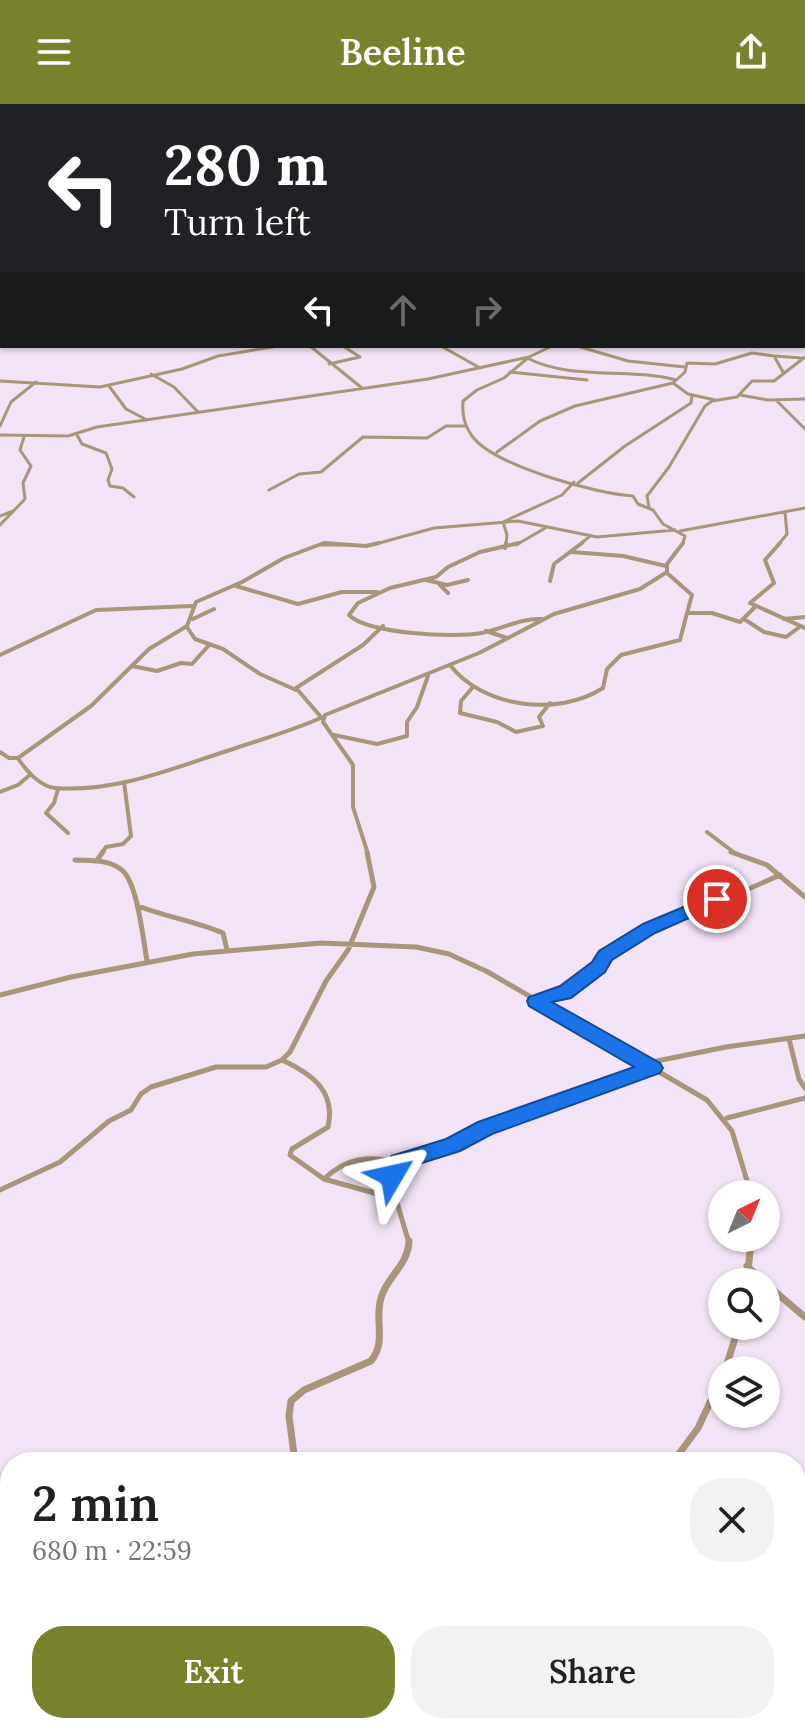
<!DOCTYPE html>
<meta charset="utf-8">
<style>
body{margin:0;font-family:Lora,serif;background:#f2f2f2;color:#202124;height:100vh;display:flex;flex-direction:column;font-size:30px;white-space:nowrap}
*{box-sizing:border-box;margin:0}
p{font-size:26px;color:#757577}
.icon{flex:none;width:44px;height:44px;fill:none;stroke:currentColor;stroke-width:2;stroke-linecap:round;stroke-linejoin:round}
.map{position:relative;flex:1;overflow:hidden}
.side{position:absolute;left:0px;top:1348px;width:806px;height:282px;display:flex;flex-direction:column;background:#fff;border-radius:32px 32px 0 0;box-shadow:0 2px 6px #0004}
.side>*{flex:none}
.top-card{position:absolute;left:0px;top:0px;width:806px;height:244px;box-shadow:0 2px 6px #0004;background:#202124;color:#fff;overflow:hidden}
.needle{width:52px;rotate:43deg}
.buttons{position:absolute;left:708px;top:1076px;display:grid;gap:16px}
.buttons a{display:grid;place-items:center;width:72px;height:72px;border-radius:50%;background:#fff;box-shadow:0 2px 6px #0004;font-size:40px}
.pin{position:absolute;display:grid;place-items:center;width:68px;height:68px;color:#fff;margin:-34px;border:4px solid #fff;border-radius:50%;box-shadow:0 2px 8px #0007}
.me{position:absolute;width:88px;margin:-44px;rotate:54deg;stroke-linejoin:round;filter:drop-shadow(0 0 6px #0008)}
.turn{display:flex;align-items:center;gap:28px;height:168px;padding:0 32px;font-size:36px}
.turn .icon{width:104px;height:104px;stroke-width:2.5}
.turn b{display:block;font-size:56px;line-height:68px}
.lanes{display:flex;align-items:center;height:76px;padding:0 32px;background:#0003;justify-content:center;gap:40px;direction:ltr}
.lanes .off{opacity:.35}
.round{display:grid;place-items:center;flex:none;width:84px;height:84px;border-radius:32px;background:#f2f2f2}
.head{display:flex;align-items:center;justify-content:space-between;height:136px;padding:0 32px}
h1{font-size:48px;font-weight:600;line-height:60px}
.cta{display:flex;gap:16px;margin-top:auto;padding:16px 32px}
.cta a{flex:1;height:92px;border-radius:32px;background:#7a812c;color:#fff;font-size:32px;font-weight:600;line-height:92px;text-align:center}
.cta a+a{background:#f2f2f2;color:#202124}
header{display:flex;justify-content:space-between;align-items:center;height:104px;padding:0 32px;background:#7a812c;color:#fff;font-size:36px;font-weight:600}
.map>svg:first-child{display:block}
</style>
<header><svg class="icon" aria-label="menu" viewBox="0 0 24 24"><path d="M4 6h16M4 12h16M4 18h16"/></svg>Beeline<svg class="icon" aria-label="share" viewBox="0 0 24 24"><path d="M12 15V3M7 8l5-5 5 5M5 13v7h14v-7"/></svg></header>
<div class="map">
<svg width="805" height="1629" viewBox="0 0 805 1629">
<rect width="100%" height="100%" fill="#f3e3f6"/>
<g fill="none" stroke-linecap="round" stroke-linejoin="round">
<!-- minor-far3 -->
<path stroke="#a99578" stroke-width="3" d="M51,0l5,2
M161,0l5,2
M394,0l5,2
M467,0l14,2
M673,0l11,2
M736,0l9,2
M331,2l4,-2
M715,2l7,-2
M310,242l52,42
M441,242l39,22
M577,242l51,15 57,6
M775,252l26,2
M529,253l-25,21 -27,12 -14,11c-1,14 1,23 9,35 22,30 125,58 161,60l5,8 15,6 10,14 22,12 -3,9
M527,254c45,23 101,9 149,22
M329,260l31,-7 -17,-11
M510,268l77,8
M151,270l23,13 24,25
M0,277l100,6 82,-18 36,-13 60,-10
M673,279l15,11 27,6
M109,282l17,23 21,11
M740,291l28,5 37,-1
M776,296l29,29
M0,322l11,-24 25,-20
M0,331l68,1 29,-9 331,-48 101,-22 23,-11
M77,331l5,9 24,9 6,16 -4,11 2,6 13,2 11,9
M497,348l43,-31 35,-15 98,-23 12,-11 2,-9 28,1 37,-11 22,3 9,16
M578,379l47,-37 66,-43 1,-8
M269,386l30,-16 22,-2 42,-35 64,1 19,-12h20
M649,403l-2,-11 22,-29 36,-61 7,-5 25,-4 15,-16h22l31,-24
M0,412l13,-5
M0,421l25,-26 -2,-16 8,-17 -11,-16 4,-13
M680,427l125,-23
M320,441h25
M372,441l62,-17 84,-7 79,16 78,-7
M506,441l1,-10 -4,-13 59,-27 12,-13
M516,441l31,-18
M579,441l10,-8
M778,441l9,-11 -2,-22"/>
<!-- minor-far2 -->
<path stroke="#a99578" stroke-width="4" d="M519,439l-39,9 -32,15 -12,10 -46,11 -32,15 -9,12c19,19 106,23 133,18 21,-4 38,-15 60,-14
M780,439l-15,17 9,23 -24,20 55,25
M505,444l1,-5
M572,448l51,4 43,10
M667,469l25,22 -5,18h25l28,9 15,-15
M426,476l21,5 21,-5
M550,477l4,-17 28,-21
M440,481l8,8
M236,482l62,18 44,-12h35
M193,515l21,-10
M744,515l20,13 22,5 15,-11
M784,515l21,-2
M187,523l8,12 28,10 37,25 36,16
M486,527l21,7
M0,551l96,-45 96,-4
M450,561c33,43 108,52 153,23l4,-19 14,-14 59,-15 7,-27
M132,562l25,5 24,-8 11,1 18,-20
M473,583l-12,14 -1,12 37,9 19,10 27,-6 -4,-9 11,-14
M321,613l-25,-29 67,-43 20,-19
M323,613c-29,13 -57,21 -87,31 -57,18 -119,45 -181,40 -14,-1 -30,-18 -37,-30l73,-52 58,-57 38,-23 9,-24 46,-20 42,-24 40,-15 42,3 13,-3
M334,631l43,9 30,-8v-14l10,-15 11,-31
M0,648l9,6h9
M58,685l-4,14 -8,10 22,20
M0,688l18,-7 13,-11
M707,728l29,22
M101,750l5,-7 17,-3 8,-8 -7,-54
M368,750l-15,-47v-42l-30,-43 2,-7 154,-62 75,-39 86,-25 27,-17v-8l16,-21"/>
<!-- minor-far1 -->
<path stroke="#a99578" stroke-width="5" d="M731,748l36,13 38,32
M75,756c16,1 35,-1 48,11 15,15 20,68 24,90
M97,756l6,-8
M138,802c28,11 57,15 85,27l4,17
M0,891l71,-18 122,-23 128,-11 95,4 33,7 39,18 219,128 25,31 19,63
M536,897l18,-8h10l35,-26 7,-12 45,-28 50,-24 34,-8 45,-20
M789,935l10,40 6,9
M282,956c30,14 54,31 46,67l-36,22 -2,6 34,24 68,19
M647,959l79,-16 79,-11
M727,1014l78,-20
M324,1075c22,-21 44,-24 73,-17
M0,1086l60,-28 49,-41 22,-11 10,-16 10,-7 65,-20h50l16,-7 8,-8 36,-71 22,-31 26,-63 -7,-35
M409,1139l-17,-57 4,-23 56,-17 33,-18 167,-60
M751,1139v-5"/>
<!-- minor -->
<path stroke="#a99578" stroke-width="7" d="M747,1162l17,16
M747,1178l4,-41
M766,1180l39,33
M725,1266l14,-44
M295,1358l-6,-46 2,-15 13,-11 67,-29c16,-20 3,-40 10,-63 6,-22 27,-32 28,-57
M673,1358l25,-34 24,-51
M61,1629l6,-9
M444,1629l12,-9"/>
</g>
<!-- route -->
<path fill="#1a73e8" stroke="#114b97" stroke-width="2" d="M717,789l9,6 -3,4 -68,30 -43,27 -7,12 -34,26 -19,4 108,61 3,5 -3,5 -168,61 -32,17 -54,17 -6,14 -8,2 -7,-2 -3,-6 9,-20 55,-17 32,-17 156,-55 -105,-61 -2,-5 2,-4 31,-11 32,-24 7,-11 44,-27z"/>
</svg>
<div class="buttons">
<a><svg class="needle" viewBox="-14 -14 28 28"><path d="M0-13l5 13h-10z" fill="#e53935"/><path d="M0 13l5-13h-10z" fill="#757577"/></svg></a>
<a><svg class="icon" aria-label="search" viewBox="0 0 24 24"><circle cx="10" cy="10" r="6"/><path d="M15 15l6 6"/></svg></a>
<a><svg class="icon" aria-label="layers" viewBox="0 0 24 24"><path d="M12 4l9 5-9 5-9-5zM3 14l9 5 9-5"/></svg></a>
</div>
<div class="pin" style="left:717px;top:795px;background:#d93025"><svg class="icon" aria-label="arrive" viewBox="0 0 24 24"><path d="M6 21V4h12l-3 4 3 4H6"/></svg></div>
<svg class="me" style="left:392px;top:1072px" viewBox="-20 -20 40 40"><path d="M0-17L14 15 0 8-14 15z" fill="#1a73e8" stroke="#fff" stroke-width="4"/></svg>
<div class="top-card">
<div class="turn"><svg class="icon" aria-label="left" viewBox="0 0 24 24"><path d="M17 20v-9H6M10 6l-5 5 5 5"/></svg><div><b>280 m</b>Turn left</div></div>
<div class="lanes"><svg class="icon" aria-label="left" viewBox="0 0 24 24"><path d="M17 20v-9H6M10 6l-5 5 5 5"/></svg><svg class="icon off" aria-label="ahead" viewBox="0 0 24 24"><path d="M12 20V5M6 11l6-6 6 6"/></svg><svg class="icon off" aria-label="right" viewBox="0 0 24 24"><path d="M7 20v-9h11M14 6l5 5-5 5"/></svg></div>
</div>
<section class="side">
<div class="head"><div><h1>2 min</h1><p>680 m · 22:59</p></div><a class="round"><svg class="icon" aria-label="close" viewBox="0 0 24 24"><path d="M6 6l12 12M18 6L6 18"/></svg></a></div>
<div class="cta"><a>Exit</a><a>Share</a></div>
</section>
</div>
